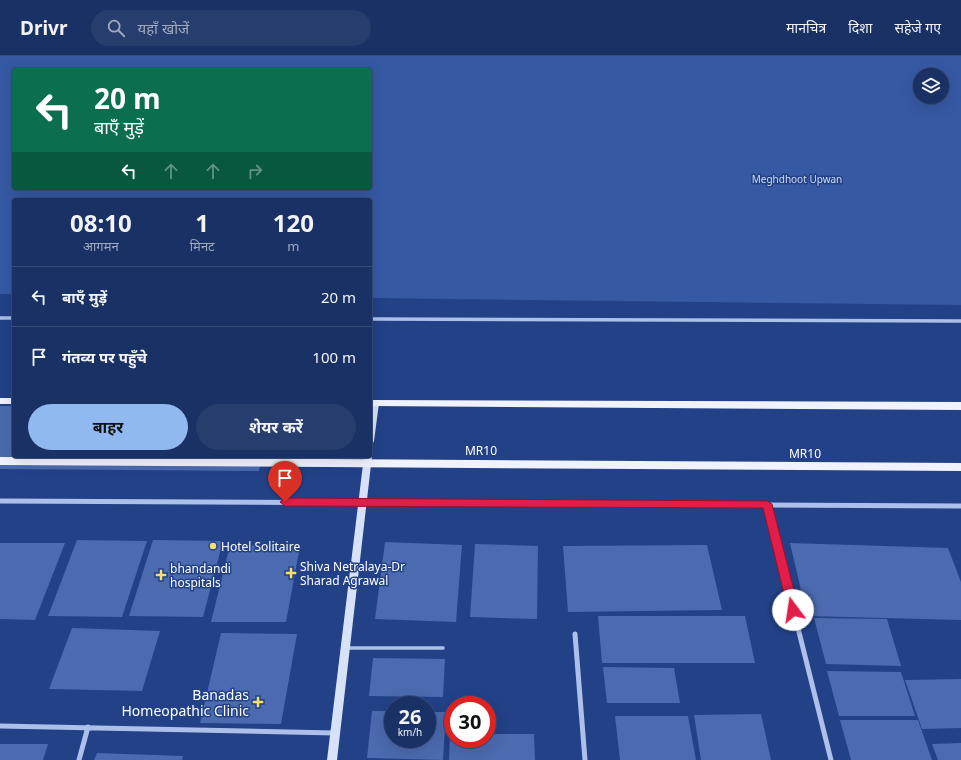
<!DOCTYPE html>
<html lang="hi">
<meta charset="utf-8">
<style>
body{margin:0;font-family:"Noto Sans","Noto Sans Devanagari",sans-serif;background:#273d6e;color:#f1f3f6;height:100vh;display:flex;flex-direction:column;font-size:15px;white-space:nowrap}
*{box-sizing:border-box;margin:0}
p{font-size:13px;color:#9fa9bf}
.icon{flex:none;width:22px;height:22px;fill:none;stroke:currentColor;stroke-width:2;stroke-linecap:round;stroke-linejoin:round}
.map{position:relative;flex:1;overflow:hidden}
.details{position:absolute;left:12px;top:142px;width:360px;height:260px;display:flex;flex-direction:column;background:#1a3165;border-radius:4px;box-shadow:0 4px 16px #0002,0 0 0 1px #384c79}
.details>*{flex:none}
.banner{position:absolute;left:12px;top:12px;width:360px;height:122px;border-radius:4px;box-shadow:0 4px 16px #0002,0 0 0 1px #384c79;background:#0b6e4f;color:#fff;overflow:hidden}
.fabs{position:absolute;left:913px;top:12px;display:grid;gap:8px}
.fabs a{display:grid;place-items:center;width:36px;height:36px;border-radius:50%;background:#1a3165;box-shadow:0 4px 16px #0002,0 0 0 1px #384c79;font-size:20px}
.speed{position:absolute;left:384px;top:640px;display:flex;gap:8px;font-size:20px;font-weight:700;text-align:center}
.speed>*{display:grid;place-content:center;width:52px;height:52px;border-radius:50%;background:#1a3165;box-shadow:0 4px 16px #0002,0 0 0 1px #384c79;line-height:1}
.speed small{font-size:10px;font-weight:400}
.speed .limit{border:6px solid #d22;background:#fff;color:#111}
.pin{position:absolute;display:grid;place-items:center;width:34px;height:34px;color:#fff;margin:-41px -17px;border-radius:50% 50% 50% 0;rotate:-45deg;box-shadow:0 0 4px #0007}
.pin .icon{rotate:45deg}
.me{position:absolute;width:44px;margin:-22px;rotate:346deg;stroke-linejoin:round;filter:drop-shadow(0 0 3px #0008)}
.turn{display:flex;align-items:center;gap:14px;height:84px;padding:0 16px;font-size:18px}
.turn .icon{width:52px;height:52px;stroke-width:2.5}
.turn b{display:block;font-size:28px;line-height:34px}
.lanes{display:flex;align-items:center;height:38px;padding:0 16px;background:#0003;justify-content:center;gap:20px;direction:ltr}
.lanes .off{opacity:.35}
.eta{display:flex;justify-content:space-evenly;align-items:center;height:68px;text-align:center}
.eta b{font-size:24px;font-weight:700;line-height:28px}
.button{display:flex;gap:8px;margin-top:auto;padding:8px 16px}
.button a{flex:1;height:46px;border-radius:24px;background:#90b9f0;color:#111;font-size:16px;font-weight:700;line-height:46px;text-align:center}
.button a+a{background:#273d6e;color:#f1f3f6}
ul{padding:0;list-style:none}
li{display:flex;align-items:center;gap:12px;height:60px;padding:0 16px;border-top:1px solid #384c79}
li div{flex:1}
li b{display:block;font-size:15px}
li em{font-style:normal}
header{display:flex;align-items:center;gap:24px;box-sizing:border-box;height:56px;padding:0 20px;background:#1a3165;border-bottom:1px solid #384c79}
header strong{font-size:19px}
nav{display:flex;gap:22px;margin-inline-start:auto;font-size:14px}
.search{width:280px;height:36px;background:#273d6e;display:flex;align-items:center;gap:10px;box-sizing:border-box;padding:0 14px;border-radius:22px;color:#9fa9bf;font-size:15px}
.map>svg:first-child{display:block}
</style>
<header>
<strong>Drivr</strong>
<div class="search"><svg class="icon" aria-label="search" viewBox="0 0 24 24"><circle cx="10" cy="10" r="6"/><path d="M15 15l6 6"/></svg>यहाँ खोजें</div>
<nav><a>मानचित्र</a><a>दिशा</a><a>सहेजे गए</a></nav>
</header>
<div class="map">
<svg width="961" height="704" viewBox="0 0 961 704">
<rect width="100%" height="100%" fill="#224187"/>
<!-- green -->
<path fill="#3659a4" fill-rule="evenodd" d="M0,0h961v249l-591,-7v-98h-356v94h-14zM14,14h356v118h-356zM920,19h22v22h-22z"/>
<!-- building -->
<path fill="#4b6aaf" d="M0,350h14v50h248l-3,15 -259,-2z
M77,484l70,1 -25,76 -74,-1z
M153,484l70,1 -20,76 -74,-1z
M385,486l77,3 -6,77 -81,-3z
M0,487h65l-30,77 -35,-1z
M790,487l158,5 13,34v38l-154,-4z
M475,488l63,2 -1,73 -67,-2z
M230,489l70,1 -14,76h-75z
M707,489l15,65 -154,2 -5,-66z
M598,560h147l10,47h-153z
M814,562l73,1 14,47 -75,-2z
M72,572l88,3 -18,60 -93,-2z
M221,577l76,1 -16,90 -81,-1z
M373,602l72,1 -2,38 -74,-1z
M603,611l71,1 6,35h-73z
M827,615l74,1 14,44h-76z
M961,623v49l-39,1 -17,-49z
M372,655h21v28h34v-27h19l-3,48 -76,-2z
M761,658l10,46h-70l-7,-45z
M615,660h73l8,44h-76z
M840,664h78l14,40h-81z
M450,678h3v5h34v-5h47l1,26h-86z
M961,687v17h-23l-6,-16z
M0,688h48l-5,16h-43z
M97,697l86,3 -1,4h-88z"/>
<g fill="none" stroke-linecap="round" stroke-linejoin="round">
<!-- lane -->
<path stroke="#acc0e9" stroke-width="3.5" d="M346,592h97"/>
<!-- street-far1 -->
<path stroke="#acc0e9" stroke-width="3.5" d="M0,262h14
M370,263l591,2"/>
<!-- street -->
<path stroke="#acc0e9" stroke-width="5" d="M0,445l961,5
M767,448l64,256
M575,578l10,126
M0,670l335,7
M79,704l9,-33"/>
<!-- secondary -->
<path fill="#d7e1f7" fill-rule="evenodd" d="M375,344l4,3 -5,38 -1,2 -3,1 1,-41z
M370,397l2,3 -35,304h-10l37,-304h6z"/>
<!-- primary -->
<path fill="#f0f3fe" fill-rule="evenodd" d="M0,342h14v6h-14z
M370,344l591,2v8l-591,-4z
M0,401l961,6v8l-961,-6z"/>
</g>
<!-- route -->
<path fill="#e11d48" stroke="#92132f" d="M285,442l482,3 5,3 27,106 -2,3h-8l-1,-3 -25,-102 -478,-2 -5,-4z"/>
<!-- markers -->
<g fill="#f5e06f" stroke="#224187" stroke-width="1.5">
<circle cx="213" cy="490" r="4"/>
<path d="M289 511h4v4h4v4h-4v4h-4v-4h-4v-4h4z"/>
<path d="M159 513h4v4h4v4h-4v4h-4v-4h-4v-4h4z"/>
<path d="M256 640h4v4h4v4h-4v4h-4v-4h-4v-4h4z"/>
</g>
<g text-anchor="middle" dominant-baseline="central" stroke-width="3" stroke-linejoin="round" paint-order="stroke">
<!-- far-park labels -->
<g font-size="10" fill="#d1ddf7" stroke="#224187">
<text x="797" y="123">Meghdhoot Upwan</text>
</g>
<!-- street labels -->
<g font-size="12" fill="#fff" stroke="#224187">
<text x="481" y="394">MR10</text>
<text x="805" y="397">MR10</text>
</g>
<!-- poi labels -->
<g font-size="12" fill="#fff" stroke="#224187" text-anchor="start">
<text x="221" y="490">Hotel Solitaire</text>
<text x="300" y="510">Shiva Netralaya-Dr<tspan x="300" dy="14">Sharad Agrawal</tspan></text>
<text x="170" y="512">bhandandi<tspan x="170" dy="14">hospitals</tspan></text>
</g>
<!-- near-poi labels -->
<g font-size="14" fill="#fff" stroke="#224187" text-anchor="end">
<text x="249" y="638">Banadas<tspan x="249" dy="16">Homeopathic Clinic</tspan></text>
</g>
</g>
</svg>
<div class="fabs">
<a><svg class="icon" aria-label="layers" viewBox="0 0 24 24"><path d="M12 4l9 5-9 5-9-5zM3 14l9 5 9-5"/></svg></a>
</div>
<div class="speed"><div>26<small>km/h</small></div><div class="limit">30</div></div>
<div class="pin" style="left:285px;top:446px;background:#d93025"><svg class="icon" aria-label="arrive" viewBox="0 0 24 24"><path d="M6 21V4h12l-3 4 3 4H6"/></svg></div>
<svg class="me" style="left:793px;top:554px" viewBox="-20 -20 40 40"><circle r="19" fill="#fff"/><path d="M0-13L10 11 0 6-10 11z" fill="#e11d48"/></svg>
<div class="banner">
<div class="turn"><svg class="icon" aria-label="left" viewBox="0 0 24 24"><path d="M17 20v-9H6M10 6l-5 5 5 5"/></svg><div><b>20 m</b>बाएँ मुड़ें</div></div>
<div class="lanes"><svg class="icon" aria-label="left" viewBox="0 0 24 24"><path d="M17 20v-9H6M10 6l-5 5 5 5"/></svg><svg class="icon off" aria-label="ahead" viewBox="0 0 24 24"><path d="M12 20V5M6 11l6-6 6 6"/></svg><svg class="icon off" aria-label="ahead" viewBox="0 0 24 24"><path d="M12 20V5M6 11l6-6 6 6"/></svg><svg class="icon off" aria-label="right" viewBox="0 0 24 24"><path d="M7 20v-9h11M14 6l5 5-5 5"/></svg></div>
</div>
<section class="details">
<div class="eta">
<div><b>08:10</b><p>आगमन</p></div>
<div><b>1</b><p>मिनट</p></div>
<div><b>120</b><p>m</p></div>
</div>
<ul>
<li><svg class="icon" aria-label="left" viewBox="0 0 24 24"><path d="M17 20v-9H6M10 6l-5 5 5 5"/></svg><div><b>बाएँ मुड़ें</b></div><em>20 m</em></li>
<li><svg class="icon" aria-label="arrive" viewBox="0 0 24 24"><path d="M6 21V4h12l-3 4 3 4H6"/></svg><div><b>गंतव्य पर पहुँचे</b></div><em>100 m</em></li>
</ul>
<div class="button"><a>बाहर</a><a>शेयर करें</a></div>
</section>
</div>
